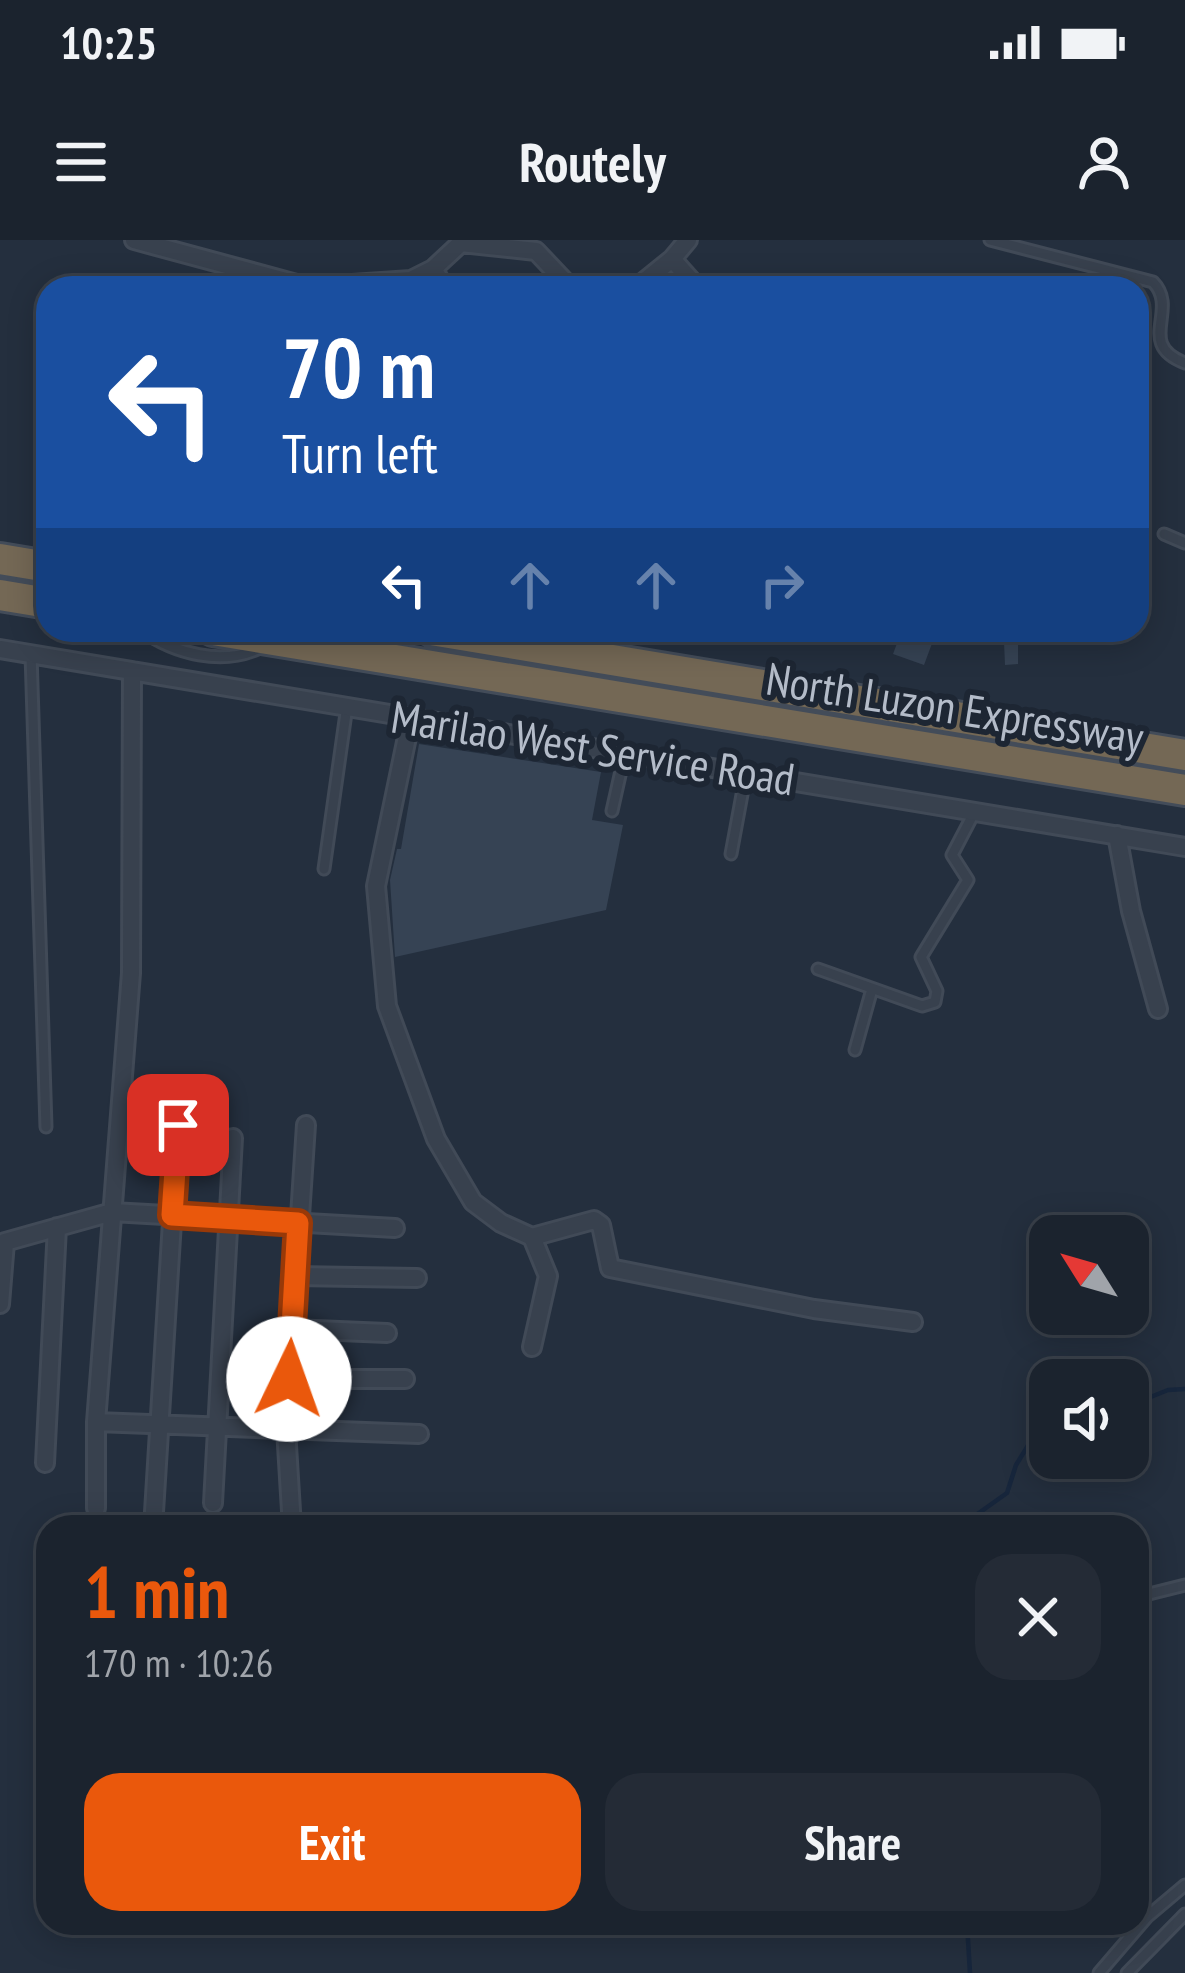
<!DOCTYPE html>
<meta charset="utf-8">
<style>
body{margin:0;font-family:"PT Sans Narrow",sans-serif;background:#242b36;color:#f1f3f6;height:100vh;display:flex;flex-direction:column;font-size:45px;white-space:nowrap}
*{box-sizing:border-box;margin:0}
p{font-size:39px;color:#a0a4aa}
.icon{flex:none;width:66px;height:66px;fill:none;stroke:currentColor;stroke-width:2;stroke-linecap:round;stroke-linejoin:round}
.map{position:relative;flex:1;overflow:hidden}
.panel{position:absolute;left:36px;top:1275px;width:1113px;height:420px;display:flex;flex-direction:column;background:#1b232e;border-radius:36px;box-shadow:0 6px 30px #0003,0 0 0 3px #39404a}
.panel>*{flex:none}
.banner{position:absolute;left:36px;top:36px;width:1113px;height:366px;border-radius:36px;box-shadow:0 6px 30px #0003,0 0 0 3px #39404a;background:#1a4fa0;color:#fff;overflow:hidden}
.needle{width:78px;rotate:307deg}
.controls{position:absolute;left:1029px;top:975px;display:grid;gap:24px}
.controls a{display:grid;place-items:center;width:120px;height:120px;border-radius:24px;background:#1b232e;box-shadow:0 6px 30px #0003,0 0 0 3px #39404a;font-size:60px}
.pin{position:absolute;display:grid;place-items:center;width:102px;height:102px;color:#fff;margin:-51px;border-radius:24px;box-shadow:0 6px 18px #0006}
.me{position:absolute;width:132px;margin:-66px;rotate:3deg;stroke-linejoin:round;filter:drop-shadow(0 0 9px #0008)}
.turn{display:flex;align-items:center;gap:42px;height:252px;padding:0 48px;font-size:54px}
.turn .icon{width:156px;height:156px;stroke-width:2.5}
.turn b{display:block;font-size:84px;line-height:102px}
.lanes{display:flex;align-items:center;height:114px;padding:0 48px;background:#0003;justify-content:center;gap:60px;direction:ltr}
.lanes .off{opacity:.35}
.round{display:grid;place-items:center;flex:none;width:126px;height:126px;border-radius:36px;background:#242b36}
.head{display:flex;align-items:center;justify-content:space-between;height:204px;padding:0 48px}
h1{font-size:72px;font-weight:700;line-height:90px;color:#ea580c}
.action{display:flex;gap:24px;margin-top:auto;padding:24px 48px}
.action a{flex:1;height:138px;border-radius:36px;background:#ea580c;color:#fff;font-size:48px;font-weight:700;line-height:138px;text-align:center}
.action a+a{background:#242b36;color:#f1f3f6}
.status{display:flex;justify-content:space-between;align-items:center;height:84px;padding:0 60px;background:#1b232e;direction:ltr}
.status svg{height:33px;fill:currentColor}
header{display:flex;justify-content:space-between;align-items:center;height:156px;padding:0 48px;background:#1b232e;font-size:54px;font-weight:700}
.map>svg:first-child{display:block}
</style>
<div class="status"><b>10:25</b><svg viewBox="0 0 49 12"><path d="M0 12V9h3v3zM5 12V6h3v6zM10 12V3h3v9zM15 12V0h3v12zM26 1h20v11H26zM47 4h2v5h-2z"/></svg></div>
<header><svg class="icon" aria-label="menu" viewBox="0 0 24 24"><path d="M4 6h16M4 12h16M4 18h16"/></svg>Routely<svg class="icon" aria-label="person" viewBox="0 0 24 24"><circle cx="12" cy="8" r="4"/><path d="M4 21q1-7 8-7t8 7"/></svg></header>
<div class="map">
<svg width="1185" height="1733" viewBox="0 0 1185 1733">
<rect width="100%" height="100%" fill="#242f3e"/>
<g fill="none" stroke-linecap="round" stroke-linejoin="round">
<!-- stream -->
<path stroke="#17263c" stroke-width="4.5" d="M1128,1166l40,-16 17,-1
M959,1287l48,-34 9,-28 29,-47h5
M967,1683l3,50"/>
</g>
<!-- building -->
<path fill="#364354" d="M902,390h35l-13,35 -31,-11z
M999,390h42l1,8 -24,2v24l-13,1 -1,-23h-4z
M419,504l182,28 -9,48 31,5 -17,85 -211,47 -5,-77 7,-31h4z"/>
<g fill="none" stroke-linecap="round" stroke-linejoin="round">
<!-- service casing -->
<g stroke="#414a57" stroke-width="15">
<path id="service" d="M990,0l163,42c27,28 -18,62 32,81
M1164,294l21,9
M141,390c34,24 81,36 119,18
M31,414l15,473
M612,571l13,-58
M731,614l15,-81
M324,629l23,-163
M818,729l104,37 13,-4 2,-11 -16,-34 47,-77 -16,-25 23,-44
M855,810l17,-61
M1137,1357l48,-12
M1099,1733l48,-56 38,-32
M1127,1733l58,-59"/>
</g>
<!-- minor casing -->
<g stroke="#414a57" stroke-width="22">
<path id="minor" d="M134,0l174,47 103,-7 22,-11 28,-26 75,8 35,37
M688,0l-16,19 26,29
M433,29l12,19
M636,48l36,-29
M0,409l1185,198
M411,478l-35,168 11,120 49,133 37,63 28,21 31,14 62,-17 7,5 9,43 204,41 99,13
M1117,595l14,76 27,98
M532,997l16,39 -16,71
M295,1036l122,2
M0,1064l5,-62 107,-30 283,16
M292,1089l95,4
M289,1139h116
M96,1182l323,12
M45,1223l12,-236
M213,1263l20,-365
M96,1268v-86l35,-449 1,-302
M154,1272l24,-387
M292,1287l-6,-98 20,-304"/>
</g>
<!-- motorway casing -->
<g stroke="#434c59" stroke-width="36">
<path id="motorway" d="M0,319l48,8
M0,355l48,8
M213,390l972,160
M431,390l754,125"/>
</g>
<!-- service -->
<use href="#service" stroke="#38414e" stroke-width="9"/>
<!-- minor -->
<use href="#minor" stroke="#38414e" stroke-width="16"/>
<!-- motorway -->
<use href="#motorway" stroke="#746855" stroke-width="30"/>
</g>
<g fill="none" stroke-linecap="round" stroke-linejoin="round">
<!-- route casing -->
<g stroke="#983908" stroke-width="30">
<path id="route" d="M178,885l-6,90 126,8 -9,156"/>
</g>
<!-- route -->
<use href="#route" stroke="#ea580c" stroke-width="21"/>
</g>
<g text-anchor="middle" dominant-baseline="central" stroke-width="12" stroke-linejoin="round" paint-order="stroke">
<!-- street labels -->
<g font-size="45" fill="#b4bcc9" stroke="#1d2633">
<text transform="translate(955 467) rotate(9)">North Luzon Expressway</text>
<text transform="translate(593 507) rotate(9)">Marilao West Service Road</text>
</g>
</g>
</svg>
<div class="controls">
<a><svg class="needle" viewBox="-14 -14 28 28"><path d="M0-13l5 13h-10z" fill="#e53935"/><path d="M0 13l5-13h-10z" fill="#a0a4aa"/></svg></a>
<a><svg class="icon" aria-label="sound" viewBox="0 0 24 24"><path d="M4 9h4l5-4v14l-5-4H4zM17 9q2 3 0 6"/></svg></a>
</div>
<div class="pin" style="left:178px;top:885px;background:#d93025"><svg class="icon" aria-label="arrive" viewBox="0 0 24 24"><path d="M6 21V4h12l-3 4 3 4H6"/></svg></div>
<svg class="me" style="left:289px;top:1139px" viewBox="-20 -20 40 40"><circle r="19" fill="#fff"/><path d="M0-13L10 11 0 6-10 11z" fill="#ea580c"/></svg>
<div class="banner">
<div class="turn"><svg class="icon" aria-label="left" viewBox="0 0 24 24"><path d="M17 20v-9H6M10 6l-5 5 5 5"/></svg><div><b>70 m</b>Turn left</div></div>
<div class="lanes"><svg class="icon" aria-label="left" viewBox="0 0 24 24"><path d="M17 20v-9H6M10 6l-5 5 5 5"/></svg><svg class="icon off" aria-label="ahead" viewBox="0 0 24 24"><path d="M12 20V5M6 11l6-6 6 6"/></svg><svg class="icon off" aria-label="ahead" viewBox="0 0 24 24"><path d="M12 20V5M6 11l6-6 6 6"/></svg><svg class="icon off" aria-label="right" viewBox="0 0 24 24"><path d="M7 20v-9h11M14 6l5 5-5 5"/></svg></div>
</div>
<section class="panel">
<div class="head"><div><h1>1 min</h1><p>170 m · 10:26</p></div><a class="round"><svg class="icon" aria-label="close" viewBox="0 0 24 24"><path d="M6 6l12 12M18 6L6 18"/></svg></a></div>
<div class="action"><a>Exit</a><a>Share</a></div>
</section>
</div>
